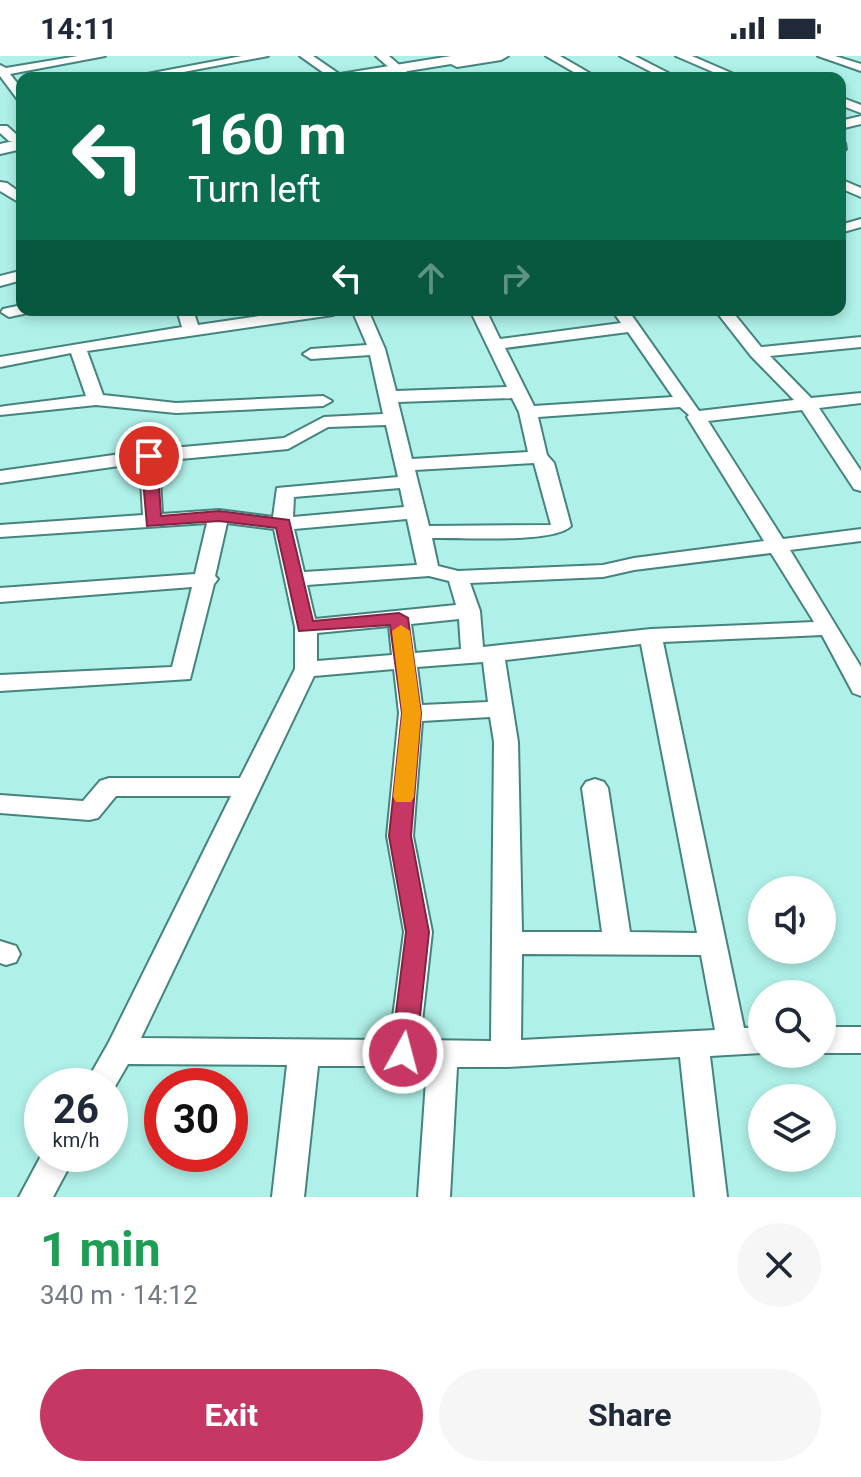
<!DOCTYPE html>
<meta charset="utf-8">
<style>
body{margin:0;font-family:Roboto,sans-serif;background:#f6f6f7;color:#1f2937;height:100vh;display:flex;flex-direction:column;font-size:30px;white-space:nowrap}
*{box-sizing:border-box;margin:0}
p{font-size:26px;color:#747a83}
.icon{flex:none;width:44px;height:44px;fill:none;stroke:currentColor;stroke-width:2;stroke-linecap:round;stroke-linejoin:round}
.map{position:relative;height:1141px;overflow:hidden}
.sheet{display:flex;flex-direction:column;background:#fff;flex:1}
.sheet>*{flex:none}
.banner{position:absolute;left:16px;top:16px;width:830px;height:244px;border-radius:16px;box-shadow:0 4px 12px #0003;background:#0b6e4f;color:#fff;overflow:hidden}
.fabs{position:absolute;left:748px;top:820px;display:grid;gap:16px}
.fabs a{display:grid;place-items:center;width:88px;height:88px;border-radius:50%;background:#fff;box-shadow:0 4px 12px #0003;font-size:40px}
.speed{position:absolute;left:24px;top:1012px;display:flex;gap:16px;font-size:40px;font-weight:700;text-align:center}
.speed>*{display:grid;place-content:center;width:104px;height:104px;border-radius:50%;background:#fff;box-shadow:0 4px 12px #0003;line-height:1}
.speed small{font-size:20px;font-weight:400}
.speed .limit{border:12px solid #d22;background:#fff;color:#111}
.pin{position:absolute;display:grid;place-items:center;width:68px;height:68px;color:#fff;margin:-34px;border:4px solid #fff;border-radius:50%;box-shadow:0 2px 8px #0007}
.me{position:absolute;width:88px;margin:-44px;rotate:7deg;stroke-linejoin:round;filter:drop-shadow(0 0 6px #0008)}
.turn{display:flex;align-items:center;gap:28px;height:168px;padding:0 40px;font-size:36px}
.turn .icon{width:104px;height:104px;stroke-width:2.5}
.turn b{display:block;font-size:56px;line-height:68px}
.lanes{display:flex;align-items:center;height:76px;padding:0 40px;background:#0003;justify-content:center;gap:40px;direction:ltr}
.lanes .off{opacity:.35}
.round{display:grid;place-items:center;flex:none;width:84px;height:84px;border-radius:42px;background:#f6f6f7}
.summary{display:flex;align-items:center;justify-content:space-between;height:136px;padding:0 40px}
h1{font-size:48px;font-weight:700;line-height:60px;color:#1e9e55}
.cta{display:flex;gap:16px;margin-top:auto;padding:16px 40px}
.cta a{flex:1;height:92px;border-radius:48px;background:#c63863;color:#fff;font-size:32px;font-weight:700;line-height:92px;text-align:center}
.cta a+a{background:#f6f6f7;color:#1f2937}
.status{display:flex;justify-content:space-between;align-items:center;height:56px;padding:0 40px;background:#fff;direction:ltr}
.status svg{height:22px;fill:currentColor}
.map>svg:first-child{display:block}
</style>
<div class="status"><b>14:11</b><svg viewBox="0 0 49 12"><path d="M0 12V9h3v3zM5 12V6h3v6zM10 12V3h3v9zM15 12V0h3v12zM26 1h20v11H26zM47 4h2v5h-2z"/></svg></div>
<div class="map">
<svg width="861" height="1141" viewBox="0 0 861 1141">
<rect width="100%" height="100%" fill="#aff0e8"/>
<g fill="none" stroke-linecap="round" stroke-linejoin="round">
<!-- minor casing -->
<g stroke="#45847e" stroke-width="4">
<path id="minor" d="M78,0h27l-95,18 12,15v12l-4,-1 -18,-24v-11l6,3z
M242,0h26l-116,22h-26z
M300,0h13l32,22h-14z
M376,0h13l25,22h-13z
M546,0h14l38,22h-14z
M620,0h15l43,22h-15z
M676,0h16l51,22h-16z
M818,0h17l26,8v7z
M840,41l21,8v8l-21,-8z
M861,60v8l-21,5v-8z
M0,70h7l10,9v6h-8l-9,-8z
M840,86l5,1 1,6 -6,4z
M840,123l21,9v9l-21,-9z
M0,126l7,1 15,11v10l-22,-13z
M861,163v8l-21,6v-8z
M20,215l2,9 -22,6v-10z
M22,249v5h8l-2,3 -19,4 -8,-5 2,-3z
M177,254h16l5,15 102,-15h41l-8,5 -246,36 16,44 73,8 147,-7 9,5 -9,5 -147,7 -80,-8 -96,10v-8l6,-1 80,-10 -15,-43 -71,14v-10l182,-30z
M352,254h16l17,39 11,42 111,-4 -37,-77h16l14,29 121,-16 -9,-13h16l71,101 95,-11 -43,-44 -36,-46h16l30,37 100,-10v10l-91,9 41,42 50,-5v10l-42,5 42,63v20l-7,-2 -52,-79 -94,11 75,118 78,-10v12l-71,9 71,117v29l-8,-3 -31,-58 -159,7 81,386 18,-1v26l-52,3 17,141h-32l-15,-140 -174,10h-49l-7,130h-32l9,-131h-109l-14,131h-32l15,-132 -159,-1 -18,31v-9h-26l25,-44 122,-246h-115l-18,22 -9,2 -89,-7v-18l83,6 17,-20 9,-3h131l55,-109v-42l-21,-98 -47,-6 -12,53 3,3 -4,5 -24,95 -190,12v-16l172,-8 20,-80 -192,15v-14l195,-14 12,-51 -207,14v-12l143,-10 -3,-52 -140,20v-12l149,-21 135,-12 40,-21 59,-3 -13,-59 -59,4 -8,-5 8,-5 56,-4zM628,276l45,65 -139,9 -29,-58zM512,342l7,14 9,40 -116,7 -14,-57zM680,351l9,8 -2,2 77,124 -130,17 -31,7 -145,6 -20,-5 -6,-28c29,-1 122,6 139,-12l-17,-63 -7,-8 -9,-38zM386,369l12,52 -121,11 -4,29 -54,-7 -57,4 -3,-53 129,-12 40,-22zM534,407l17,62 -122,1 -14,-56zM400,432l4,19 -111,10 1,-20zM407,463l10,46 -113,7 -10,-43zM771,497l43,69 -163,7 -168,18 -3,-36 -10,-28 133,-6 31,-7zM429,520l20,5 7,24 -141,14 -8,-34zM459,563l2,30 -46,4 -4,-29zM389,570l3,29 -75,6v-28zM641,588l56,289 -67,-1 -22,-144 -4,-6 -9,-3 -9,3 -4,6 20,144h-80l-4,-190 -13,-82zM483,606l5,40 -66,3 -5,-38zM394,613l5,44 -12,123 17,96 -14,108 -249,-2 173,-362zM490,661l4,25 -3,299 -71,-1 12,-108 -19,-96 9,-115zM522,898l179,1 14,75 -194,10z
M0,885l16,5 4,8 -4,8 -10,3 -6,-2z
M822,971h39v26h-39z
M42,1098h34l-23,43h-34z"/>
</g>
<!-- tertiary casing -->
<g stroke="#45847e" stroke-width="4">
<path id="tertiary" d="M451,0h57l-7,4 -44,7 -6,-3 -86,14h-32l7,-4z
M22,83v10l-22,5v-10z"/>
</g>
<!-- minor -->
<use href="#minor" fill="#fff" fill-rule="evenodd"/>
<!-- tertiary -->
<use href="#tertiary" fill="#fff" fill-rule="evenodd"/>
</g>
<!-- route -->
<path fill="#c63863" stroke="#812440" stroke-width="2" d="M149,396l8,4 4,60 58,-5 70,9 24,101 86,-8 9,5 13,95 -10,123 18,96 -13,121 -4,7 -9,4 -8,-4 -4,-7 15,-121 -17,-96 13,-123 -12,-88 -91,6 -23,-103 -57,-7 -72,5 -6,-70z"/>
<!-- slow -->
<path fill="#f59e0b" d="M401,569l9,6 11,82 -7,84 -3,5h-15l-3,-5 9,-84 -10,-82z"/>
</svg>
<div class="fabs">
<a><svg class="icon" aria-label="sound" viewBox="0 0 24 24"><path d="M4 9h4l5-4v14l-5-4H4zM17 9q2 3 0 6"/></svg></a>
<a><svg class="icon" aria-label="search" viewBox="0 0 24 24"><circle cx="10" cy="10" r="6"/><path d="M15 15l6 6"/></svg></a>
<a><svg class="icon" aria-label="layers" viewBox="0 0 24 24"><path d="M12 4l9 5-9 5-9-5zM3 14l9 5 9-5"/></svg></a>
</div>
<div class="speed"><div>26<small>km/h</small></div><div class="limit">30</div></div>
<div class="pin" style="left:149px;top:400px;background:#d93025"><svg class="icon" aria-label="arrive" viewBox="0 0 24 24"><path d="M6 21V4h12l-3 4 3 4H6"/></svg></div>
<svg class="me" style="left:403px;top:997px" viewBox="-20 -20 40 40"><circle r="17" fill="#c63863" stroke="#fff" stroke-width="3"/><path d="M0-11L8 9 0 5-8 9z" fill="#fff"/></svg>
<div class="banner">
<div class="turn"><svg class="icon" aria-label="left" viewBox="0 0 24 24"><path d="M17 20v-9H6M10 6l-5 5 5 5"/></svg><div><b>160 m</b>Turn left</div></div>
<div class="lanes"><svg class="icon" aria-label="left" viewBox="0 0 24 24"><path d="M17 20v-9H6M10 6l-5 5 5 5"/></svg><svg class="icon off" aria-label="ahead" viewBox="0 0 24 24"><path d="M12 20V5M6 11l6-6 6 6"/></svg><svg class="icon off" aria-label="right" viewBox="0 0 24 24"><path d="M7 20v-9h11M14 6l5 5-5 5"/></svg></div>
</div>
</div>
<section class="sheet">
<div class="summary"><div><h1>1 min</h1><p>340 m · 14:12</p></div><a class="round"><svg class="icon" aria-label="close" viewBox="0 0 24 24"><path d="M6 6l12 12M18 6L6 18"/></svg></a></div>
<div class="cta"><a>Exit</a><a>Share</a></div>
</section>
